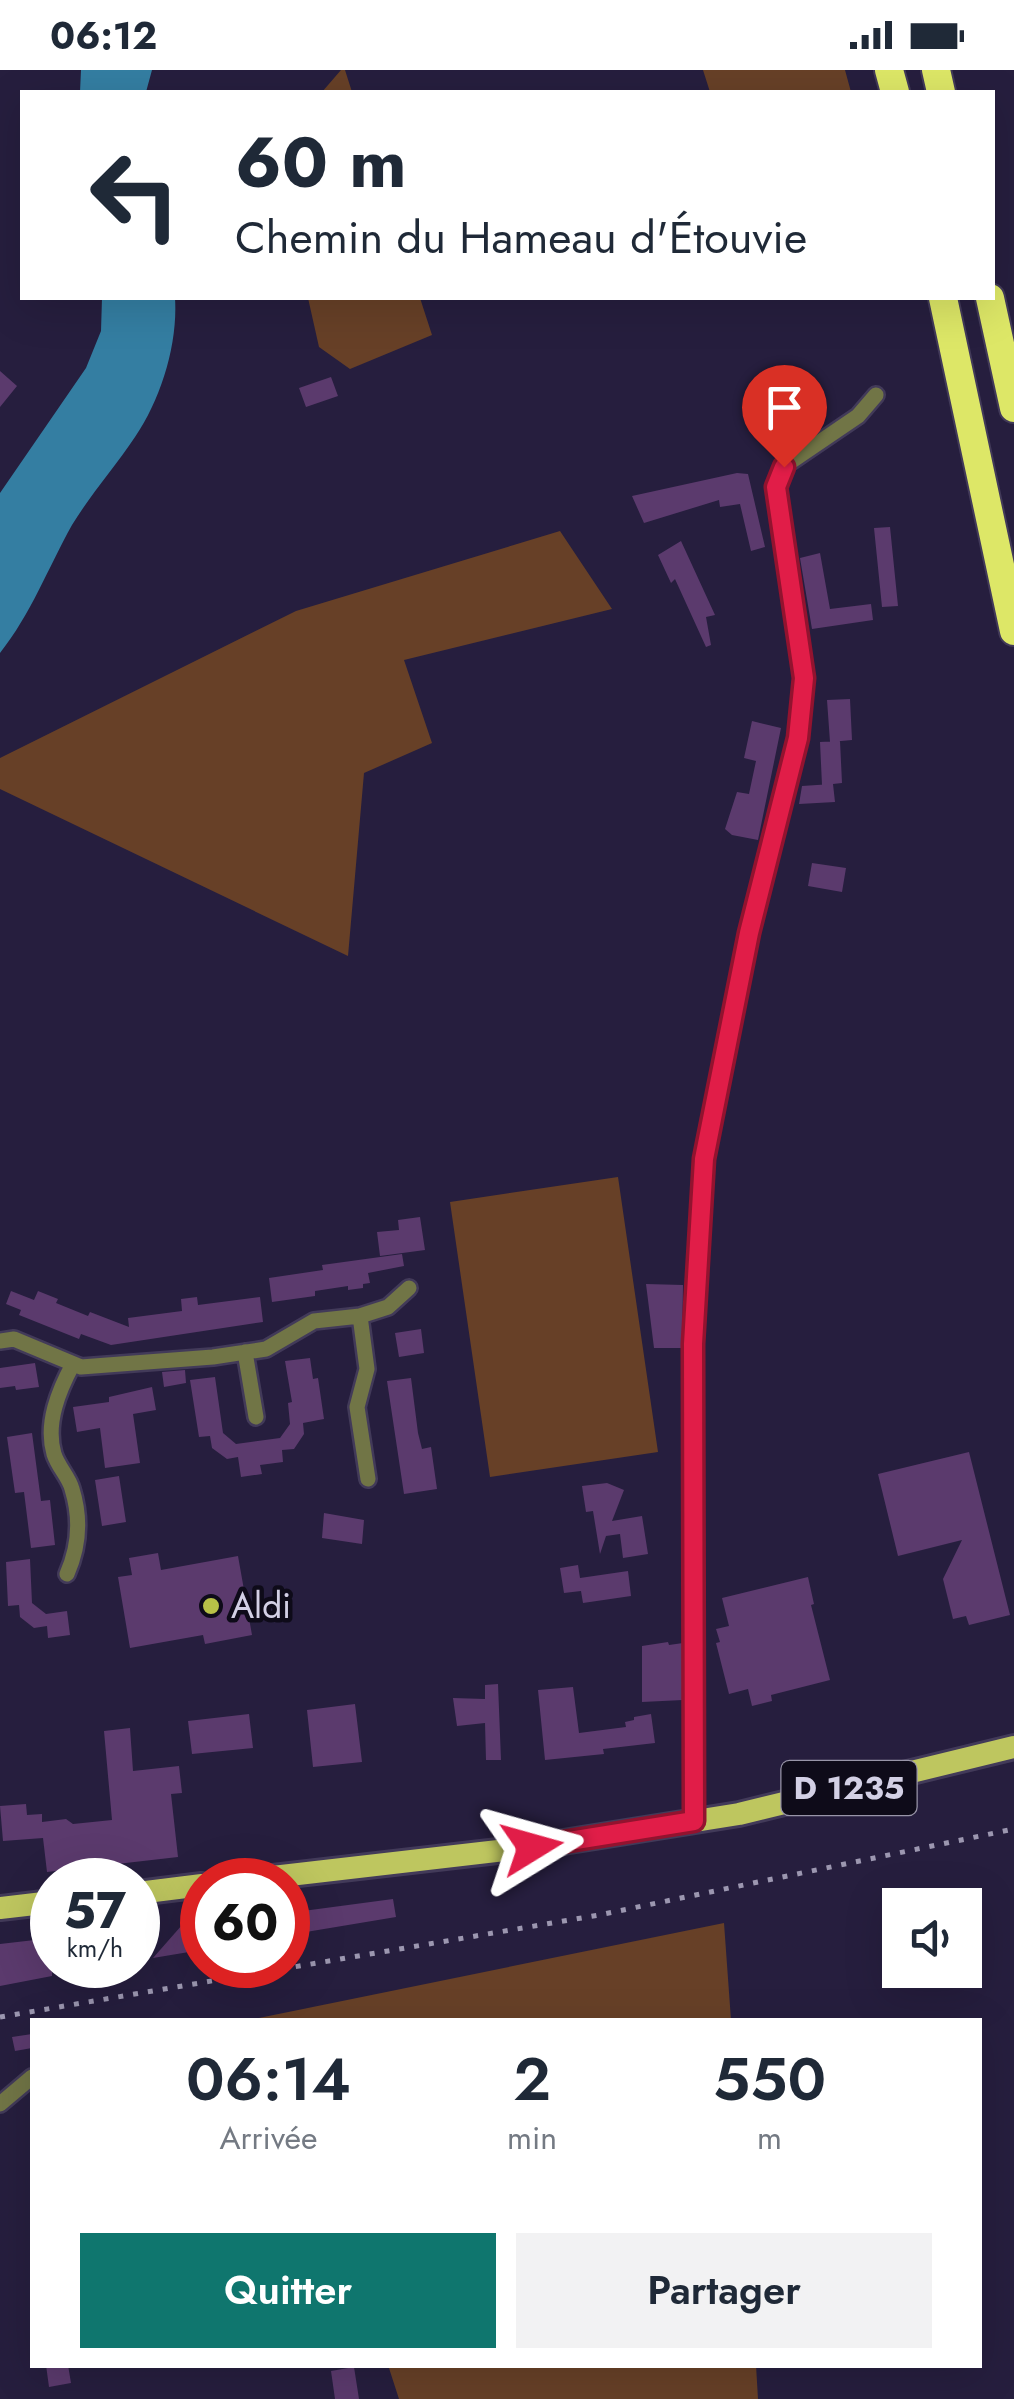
<!DOCTYPE html>
<html lang="fr">
<meta charset="utf-8">
<style>
body{margin:0;font-family:Jost,sans-serif;background:#f2f2f3;color:#1f2937;height:100vh;display:flex;flex-direction:column;font-size:38px;white-space:nowrap}
*{box-sizing:border-box;margin:0}
p{font-size:32px;color:#747a83}
.icon{flex:none;width:55px;height:55px;fill:none;stroke:currentColor;stroke-width:2;stroke-linecap:round;stroke-linejoin:round}
.map{position:relative;flex:1;overflow:hidden}
.sheet{position:absolute;left:30px;top:1948px;width:952px;height:350px;display:flex;flex-direction:column;background:#fff;border-radius:0px;box-shadow:0 10px 40px #0002}
.sheet>*{flex:none}
.hud{position:absolute;left:20px;top:20px;width:975px;height:210px;border-radius:0px;box-shadow:0 10px 40px #0002;background:#fff;color:#1f2937;overflow:hidden}
.tools{position:absolute;left:882px;top:1818px;display:grid;gap:20px}
.tools a{display:grid;place-items:center;width:100px;height:100px;border-radius:0px;background:#fff;box-shadow:0 10px 40px #0002;font-size:50px}
.speed{position:absolute;left:30px;top:1788px;display:flex;gap:20px;font-size:50px;font-weight:700;text-align:center}
.speed>*{display:grid;place-content:center;width:130px;height:130px;border-radius:50%;background:#fff;box-shadow:0 10px 40px #0002;line-height:1}
.speed small{font-size:25px;font-weight:400}
.speed .limit{border:15px solid #d22;background:#fff;color:#111}
.pin{position:absolute;display:grid;place-items:center;width:85px;height:85px;color:#fff;margin:-102px -42px;border-radius:50% 50% 50% 0;rotate:-45deg;box-shadow:0 0 10px #0007}
.pin .icon{rotate:45deg}
.me{position:absolute;width:110px;margin:-55px;rotate:82deg;stroke-linejoin:round;filter:drop-shadow(0 0 8px #0008)}
.turn{display:flex;align-items:center;gap:35px;height:210px;padding:0 50px;font-size:45px}
.turn .icon{width:130px;height:130px;stroke-width:2.5}
.turn b{display:block;font-size:70px;line-height:85px}
.eta{display:flex;justify-content:space-evenly;align-items:center;height:170px;text-align:center}
.eta b{font-size:60px;font-weight:600;line-height:70px}
.primary-button{display:flex;gap:20px;margin-top:auto;padding:20px 50px}
.primary-button a{flex:1;height:115px;border-radius:0px;background:#0f766e;color:#fff;font-size:40px;font-weight:600;line-height:115px;text-align:center}
.primary-button a+a{background:#f2f2f3;color:#1f2937}
.status{display:flex;justify-content:space-between;align-items:center;height:70px;padding:0 50px;background:#fff;direction:ltr}
.status svg{height:28px;fill:currentColor}
.map>svg:first-child{display:block}
</style>
<div class="status"><b>06:12</b><svg viewBox="0 0 49 12"><path d="M0 12V9h3v3zM5 12V6h3v6zM10 12V3h3v9zM15 12V0h3v12zM26 1h20v11H26zM47 4h2v5h-2z"/></svg></div>
<div class="map">
<svg width="1014" height="2329" viewBox="0 0 1014 2329">
<rect width="100%" height="100%" fill="#261e3e"/>
<!-- green -->
<path fill="#674027" d="M341,0h4l7,22h-30z
M703,0h142l6,22h-141z
M308,228h112l12,37 -82,34 -31,-22z
M560,461l52,78 -208,51 28,83 -68,30 -16,183 -348,-167v-31l296,-147z
M618,1107l40,275 -168,25 -40,-275z
M724,1853l7,97h-482z
M388,2295h368l2,34h-359z"/>
<!-- water -->
<path fill="#347ea2" d="M81,0h71l-6,22h-66z
M102,228h73c3,46 -14,101 -40,139 -20,30 -44,57 -63,88 -24,43 -41,89 -72,128v-160l86,-125 15,-37z"/>
<!-- building -->
<path fill="#5b3a6d" d="M0,301l17,15 -17,21z
M331,307l7,19 -32,11 -7,-19z
M792,325l10,20 -28,14 -9,-21z
M737,403l11,1 17,73 -14,4 -11,-47 -20,3 -1,-7 -75,23 -12,-27z
M890,457l8,79 -16,1 -8,-79z
M681,471l34,74 -9,2 5,28 -5,2 -31,-68 -4,4 -13,-28z
M820,483l10,56 41,-5 2,16 -61,9 -12,-71z
M850,629l2,41 -22,2 -3,-42z
M752,651l29,7 -23,112 -26,-5 -7,-6 12,-37 12,2 7,-33 -12,-3z
M840,671l2,42 -9,1 2,18 -36,2 3,-18 30,-2 -10,1 -2,-43z
M812,793l34,5 -4,24 -34,-6z
M420,1147l5,33 -45,6 -3,-24 22,-2 -1,-10z
M402,1184l2,12 -36,7 2,10 -7,1v4l-15,2v-4l-33,5v5l-43,6 -3,-24 54,-8 -1,-5z
M646,1214l37,1 -1,63h-28z
M11,1221l23,9 4,-9 20,8 -2,4 32,13 2,-4 39,15 -1,-9 54,-7 -1,-12 16,-2 1,8 62,-8 3,25 -152,23 -30,-11 -2,5 -60,-24 2,-5 -15,-6z
M421,1259l3,24 -25,4 -4,-24z
M310,1288l3,21 5,-1 6,41 -21,4 1,11 -10,15 -12,1 1,12 -23,3 2,9 -21,3 -3,-20 -11,2 -15,-11 -2,-12 -11,1 -9,-57 25,-3 8,56 13,11 44,-6 10,-14 -2,-21 4,-1 -7,-41z
M35,1293l4,24 -23,3 -1,-4 -15,2v-20z
M185,1300l1,13 -22,4 -2,-15z
M411,1308l7,55 4,16 9,-2 6,42 -33,5 -17,-113z
M152,1317l4,23 -23,4 7,49 -35,5 -5,-40 -23,4 -4,-25 36,-5v-5z
M32,1363l9,68 9,-1 5,45 -24,3 -7,-56 -9,1 -8,-56z
M969,1382l41,163 -41,10 -3,-9 -13,3 -10,-40 19,-39 -64,16 -20,-82z
M119,1406l7,46 -24,4 -7,-46z
M607,1413l17,7 -12,31 30,-5 6,38 -25,4 -3,-24 -14,2 -6,18 -7,-43 -7,1 -4,-26z
M324,1443l40,7 -2,24 -40,-6z
M158,1483l3,17 77,-14 14,79 -47,9 -2,-9 -73,13 -12,-71 14,-2 -3,-17z
M30,1489l2,44 14,11 21,-3 3,24 -22,3 -1,-12 -13,2 -14,-11 -1,-12 -11,1 -2,-44z
M578,1495l2,13 48,-7 3,25 -48,7 -2,-12 -17,2 -4,-25z
M808,1507l6,27 -3,1 19,75 -59,15 1,6 -20,5 -4,-17 -19,5 -13,-51 4,-1 -4,-13 13,-3 -7,-28z
M668,1572l1,3 14,-2v57l-41,2v-56z
M498,1614l3,76h-15l-1,-37 -28,3 -4,-28 32,1v-14z
M573,1617l6,46 47,-6 -1,-5 9,-2v-3l17,-3 4,29 -52,6 1,5 -59,6 -7,-70z
M355,1634l7,58 -49,5 -6,-57z
M249,1644l4,34 -61,6 -4,-33z
M130,1658l3,43 46,-5 3,27 -11,1 7,63 -131,15 -4,-34 -40,3 -3,-35 26,-2 1,11 15,-1v8l24,-3 7,5 39,-4 -8,-89z
M393,1829l3,18 -108,18v-22z
M202,1852v23l-8,1 1,5 -42,7 29,-33z
M52,1868v38l-52,10v-42z
M32,1964v14l-17,3 -3,-14z
M46,2295h22l3,18 -22,4z
M354,2297l5,32h-24l-4,-28z"/>
<g fill="none" stroke-linecap="round" stroke-linejoin="round">
<!-- minor casing -->
<g stroke="#423a59" stroke-width="20">
<path id="minor" d="M360,1246l7,53 -10,38 11,72
M0,1271l14,-2 67,28 132,-10 53,-8 48,-28 46,-5 28,-9 21,-19
M245,1282l11,65
M67,1504c12,-27 14,-56 5,-85 -3,-12 -14,-22 -18,-35 -9,-31 5,-64 19,-90
M695,1751l-2,-477 11,-185 45,-226 49,-195 6,-60 -28,-191 7,-20 75,-51 18,-21
M0,2034l32,-27"/>
</g>
<!-- primary casing -->
<g stroke="#423a59" stroke-width="28">
<path id="primary" d="M247,1810l285,-33 207,-33 275,-67
M138,1823l64,-8
M0,1838l52,-6"/>
</g>
<!-- motorway casing -->
<g stroke="#423a59" stroke-width="32">
<path id="motorway" d="M889,0l6,22
M936,0l5,22
M943,228l71,333
M990,228l24,110"/>
</g>
<!-- minor -->
<use href="#minor" stroke="#717546" stroke-width="15"/>
<!-- primary -->
<use href="#primary" stroke="#bec65f" stroke-width="22"/>
<!-- motorway -->
<use href="#motorway" stroke="#dde767" stroke-width="28"/>
<!-- rail -->
<path stroke="#9c97b0" stroke-width="5" stroke-dasharray="5 10" stroke-linecap="butt" d="M0,1947l599,-102 415,-86"/>
</g>
<g fill="none" stroke-linecap="round" stroke-linejoin="round">
<!-- route casing -->
<g stroke="#92132f" stroke-width="25">
<path id="route" d="M532,1777l162,-26 -1,-477 11,-185 45,-226 49,-195 6,-60 -28,-191 8,-20"/>
</g>
<!-- route -->
<use href="#route" stroke="#e11d48" stroke-width="18"/>
</g>
<!-- markers -->
<circle fill="#b8c147" stroke="#0e0b19" stroke-width="4" cx="211" cy="1536" r="10"/>
<g text-anchor="middle" dominant-baseline="central" stroke-width="9" stroke-linejoin="round" paint-order="stroke">
<!-- shield labels -->
<rect fill="#0e0b19" stroke="#9895a8" stroke-width="2.5" x="781.5" y="1691" width="135" height="54" rx="8"/>
<g font-size="32" font-weight="bold" fill="#d3d0e5">
<text x="849" y="1718">D 1235</text>
</g>
<!-- poi labels -->
<g font-size="35" fill="#d3d0e5" stroke="#0e0b19" text-anchor="start">
<text x="231" y="1536">Aldi</text>
</g>
</g>
</svg>
<div class="tools">
<a><svg class="icon" aria-label="sound" viewBox="0 0 24 24"><path d="M4 9h4l5-4v14l-5-4H4zM17 9q2 3 0 6"/></svg></a>
</div>
<div class="speed"><div>57<small>km/h</small></div><div class="limit">60</div></div>
<div class="pin" style="left:784px;top:397px;background:#d93025"><svg class="icon" aria-label="arrive" viewBox="0 0 24 24"><path d="M6 21V4h12l-3 4 3 4H6"/></svg></div>
<svg class="me" style="left:532px;top:1777px" viewBox="-20 -20 40 40"><path d="M0-17L14 15 0 8-14 15z" fill="#e11d48" stroke="#fff" stroke-width="4"/></svg>
<div class="hud">
<div class="turn"><svg class="icon" aria-label="left" viewBox="0 0 24 24"><path d="M17 20v-9H6M10 6l-5 5 5 5"/></svg><div><b>60 m</b>Chemin du Hameau d'Étouvie</div></div>
</div>
<section class="sheet">
<div class="eta">
<div><b>06:14</b><p>Arrivée</p></div>
<div><b>2</b><p>min</p></div>
<div><b>550</b><p>m</p></div>
</div>
<div class="primary-button"><a>Quitter</a><a>Partager</a></div>
</section>
</div>
